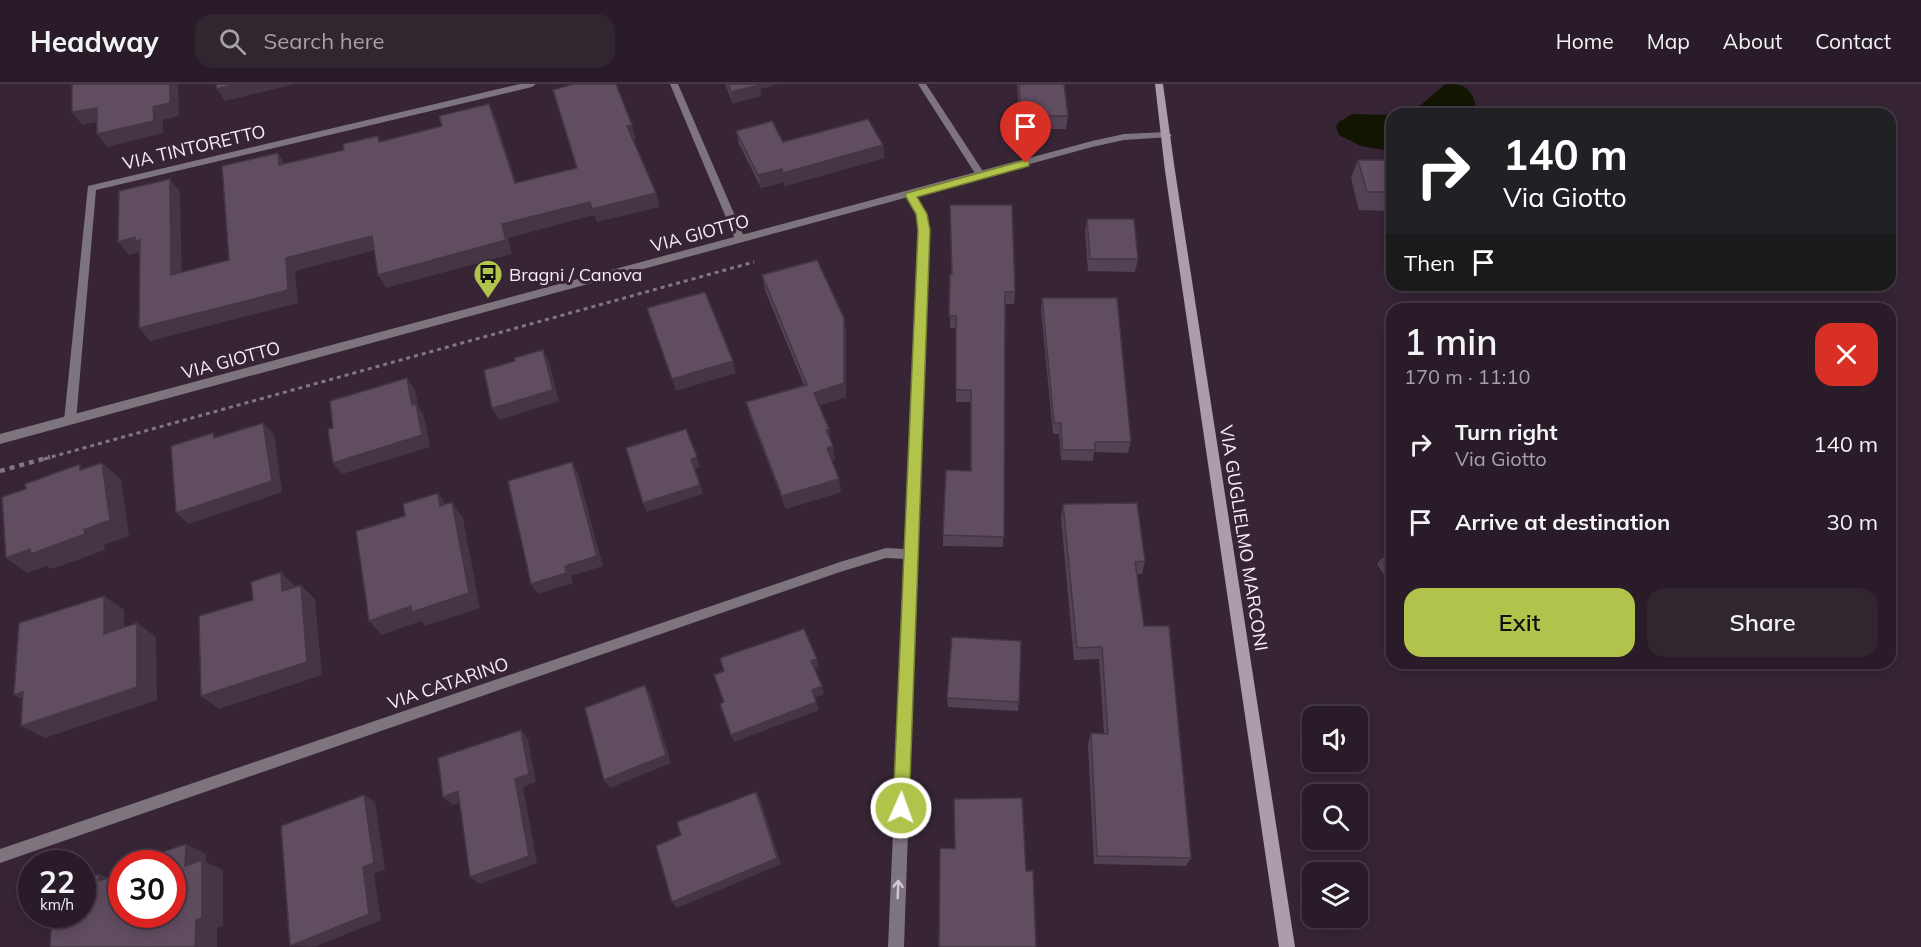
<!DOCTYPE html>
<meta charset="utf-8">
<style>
body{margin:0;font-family:Mulish,sans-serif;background:#312530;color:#f1f3f6;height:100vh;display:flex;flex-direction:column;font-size:22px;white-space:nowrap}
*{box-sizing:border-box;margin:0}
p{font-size:20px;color:#a5a1a8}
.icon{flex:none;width:33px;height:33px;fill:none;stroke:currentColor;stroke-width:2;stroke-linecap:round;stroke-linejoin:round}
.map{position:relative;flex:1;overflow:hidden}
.panel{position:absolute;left:1386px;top:219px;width:510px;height:366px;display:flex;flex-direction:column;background:#291c28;border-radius:18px;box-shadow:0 3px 15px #0003,0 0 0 2px #453a45}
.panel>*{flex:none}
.top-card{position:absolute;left:1386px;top:24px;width:510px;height:183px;border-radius:18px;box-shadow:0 3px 15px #0003,0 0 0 2px #453a45;background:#202124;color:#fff;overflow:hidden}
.controls{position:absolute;left:1302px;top:622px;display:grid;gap:12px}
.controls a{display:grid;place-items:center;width:66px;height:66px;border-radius:12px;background:#291c28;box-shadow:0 3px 15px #0003,0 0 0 2px #453a45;font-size:30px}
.speed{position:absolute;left:18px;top:766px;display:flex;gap:12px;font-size:30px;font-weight:700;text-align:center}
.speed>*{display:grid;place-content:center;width:78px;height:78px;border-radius:50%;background:#291c28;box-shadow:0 3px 15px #0003,0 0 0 2px #453a45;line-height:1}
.speed small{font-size:15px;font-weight:400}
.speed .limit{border:9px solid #d22;background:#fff;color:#111}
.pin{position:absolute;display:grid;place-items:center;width:51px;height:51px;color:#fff;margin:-62px -26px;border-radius:50% 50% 50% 0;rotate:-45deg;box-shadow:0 0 6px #0007}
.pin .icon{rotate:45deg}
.me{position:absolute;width:66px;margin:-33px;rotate:2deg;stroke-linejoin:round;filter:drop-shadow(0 0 4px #0008)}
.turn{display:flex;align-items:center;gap:21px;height:126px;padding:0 18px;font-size:27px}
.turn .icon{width:78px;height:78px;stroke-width:2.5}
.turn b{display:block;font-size:42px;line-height:51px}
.then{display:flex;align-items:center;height:57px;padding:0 18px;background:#0003;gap:12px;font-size:22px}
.round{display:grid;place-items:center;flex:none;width:63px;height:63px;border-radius:18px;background:#312530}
.headline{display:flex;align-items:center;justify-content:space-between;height:102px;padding:0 18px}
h1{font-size:36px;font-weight:600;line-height:45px}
.cta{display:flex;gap:12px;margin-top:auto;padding:12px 18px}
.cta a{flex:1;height:69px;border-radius:18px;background:#b2c34c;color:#111;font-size:24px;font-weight:600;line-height:69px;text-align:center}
.cta a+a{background:#312530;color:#f1f3f6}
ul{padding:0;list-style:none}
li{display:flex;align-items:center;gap:18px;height:78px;padding:0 18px}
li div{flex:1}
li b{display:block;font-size:22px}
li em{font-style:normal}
header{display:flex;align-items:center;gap:36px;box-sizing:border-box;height:84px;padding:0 30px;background:#291c28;border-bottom:2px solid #453a45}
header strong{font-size:28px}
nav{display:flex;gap:33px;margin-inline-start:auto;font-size:21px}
.search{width:420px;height:54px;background:#312530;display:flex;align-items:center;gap:15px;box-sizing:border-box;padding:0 21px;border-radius:18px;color:#a5a1a8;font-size:22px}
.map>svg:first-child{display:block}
</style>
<header>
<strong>Headway</strong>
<div class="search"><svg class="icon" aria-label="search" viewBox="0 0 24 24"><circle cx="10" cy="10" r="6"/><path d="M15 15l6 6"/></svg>Search here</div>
<nav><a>Home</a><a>Map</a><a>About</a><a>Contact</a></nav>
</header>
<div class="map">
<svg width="1921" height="863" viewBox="0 0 1921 863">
<rect width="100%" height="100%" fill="#372536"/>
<!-- water -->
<path fill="#121500" d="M1449,0c22,0 25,11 28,30h-76l20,-9 23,-20z
M1352,30l40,1v36l-31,-5 -22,-11 -3,-8 3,-5z"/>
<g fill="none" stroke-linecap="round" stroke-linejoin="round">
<!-- path-far1 -->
<path stroke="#847584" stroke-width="3" stroke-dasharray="4 4" stroke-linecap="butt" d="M44,375l710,-197"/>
<!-- path -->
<path stroke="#847584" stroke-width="4.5" stroke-dasharray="5 5" stroke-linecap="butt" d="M0,387l50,-14"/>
<!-- minor -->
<path fill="#7d747d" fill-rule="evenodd" d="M520,0h16l-4,3 -436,103 -20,231 -2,3h-8l-2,-3 24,-235z
M670,0h8l67,155 -1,2h-8l-1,-2z
M918,0h8l60,92 -2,2h-6z
M911,108l3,1 13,21 2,16 -25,717h-16l17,-388 -19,-1 -46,14 -840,291v-14l840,-287 46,-14 19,1 14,-319 -2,-16 -11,-19z"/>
<!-- tertiary -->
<path fill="#7d747d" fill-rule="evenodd" d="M1167,48l5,3 -2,2 -46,3 -32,7 -1092,297v-10l1092,-293 32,-7z"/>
<!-- secondary -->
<path fill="#ab9dab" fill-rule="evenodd" d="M1155,0h8l12,87 120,776h-16l-114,-776z"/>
</g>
<!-- wall -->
<path fill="#534253" d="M725,0h53l-18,5 1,7 -28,7z
M1017,0h47l4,32 -2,13h-46z
M736,47l47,11 100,3 1,13 -99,28 -1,-4 -23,6 -22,-44z
M1358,76h34v51l-33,-1 -8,-32z
M1087,135l51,40 -3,13 -47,-1 -3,-40z
M950,190l65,18 -1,12h-9l-2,243 -60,-1v-11l28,-64v-69h-15v-74h-6z
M762,191l84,57v65l-26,8 11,37 4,17 -3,1 9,32 -55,17 -36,-93 -4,-14 58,-17 -39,-95z
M1042,214l89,144 -3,11 -34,-1 -1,9 -32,-1 -2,-26h-6l-12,-124z
M1063,420l82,57 -3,13h-5l7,52 47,232 -5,8 -92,-2 -6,-120 3,-11 13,1 -5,-75 -25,1 -13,-142z
M1392,471v32l-15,-23 4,-5z
M947,614l72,4 -1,9 -70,-4z"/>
<!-- shaded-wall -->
<path fill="#443643" d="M170,0h8l1,32 -16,4v13l-56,14 -10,-13 56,-27z
M237,0h58l-70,17 -8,-12z
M757,0h21l-18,5 1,7 -28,7 -2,-11z
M489,20l6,13 26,80 -6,-14z
M97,24l10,12 -25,5 -10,-13z
M632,41l4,14 -4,1 -5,-14z
M883,61l1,13 -99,28 -2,-13z
M278,69l9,14 -8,-2z
M782,85l2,13 -23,6 -3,-13z
M170,95l10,13 2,96 -11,-13z
M656,109l4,14 -63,15 -3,-7 -86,23 4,16 -126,34 -8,-13 124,-51 88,-22z
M372,152l8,13 -85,22 3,32 -148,38 -11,-13 147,-70z
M135,153l5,3 4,11 -15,4 -11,-13z
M844,234l2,14v65l-29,9 -3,-13z
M543,266l6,12 10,39 -60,19 -7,-12z
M733,277l3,12 -60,18 -4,-12z
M407,294l8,12 4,18 5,8 6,31 -88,27 -9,-11 79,-58z
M263,339l11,11 8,58 -93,32 -13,-11z
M829,345l2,13 -5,-12z
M833,362l2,13 -6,2 -2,-13z
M697,373l3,10 -5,2 8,25 -56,18 -4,-9 48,-44z
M572,378l6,11 25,93 -32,10 2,7 -35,11 -7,-10 34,-18z
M102,379l19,16 8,57 -25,9 1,5 -53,19 -5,-3 -20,7 -21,-15 78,-28z
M839,395l2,13 -55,17 -4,-13z
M438,409l11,16 -9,-3z
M452,418l11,16 17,90 -55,18 -4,-5 -39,14 -13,-14z
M281,488l15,15 -14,4z
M301,501l14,14 7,76 -103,34 -18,-13z
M104,512l20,14v37l-20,-13z
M137,539l19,14 1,63 -112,38 -24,-12z
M817,575l2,8 -6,2 -2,-8z
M645,601l5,9 21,69 -61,25 -6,-8z
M822,602l2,8 -9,4 -3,-8z
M23,608l15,15 -24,-12z
M816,618l3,8 -85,32 -3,-7z
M521,646l7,9 8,43 -13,5 14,76 -57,21 -10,-7 45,-98z
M458,707l10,8 -15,6 -10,-8z
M756,708l4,7 21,65 -104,44 -5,-6z
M364,711l11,7 10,67 -11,5 7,46 -67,27 -24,-1 73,-79z
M186,760l20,10v8l17,8v56l-6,2v19h-22l-10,-81z
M99,790l23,9 -23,-2z"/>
<!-- building -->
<path fill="#614d60" stroke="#443643" stroke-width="1.5" d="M72,0h98v19l-17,4 1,14 -57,13v-26l-25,4z
M216,0h21l-20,5z
M573,0h43l16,41 -5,1 29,67 -64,16 -2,-7 -88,22 4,16 -128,35 -6,-39 -86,22 2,32 -149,38 1,-88 -5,1v-4l-17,5 1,-51 51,-12 1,96 58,-15 -7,-94 56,-13 1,12 65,-15 -1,-6 35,-8 1,6 63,-16 -3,-10 50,-12 26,79 62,-15 -24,-78z
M728,0h30l1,1 -28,7z
M1019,0h45l4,32h-47z
M868,35l15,26 -100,28 -1,-4 -24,6 -22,-44 36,-10 11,21z
M1358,76h34v32h-25z
M950,121h62l3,87h-10l-1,245 -61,-2 3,-65 25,1v-81h-15v-74h-7l1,-42h2z
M1087,135h47l4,40h-48z
M817,176l27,58v65l-30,10 15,36 -3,1 7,16 -6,2 12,31 -57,17 -36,-94 61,-17 -45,-110z
M705,208l28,69 -61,18 -25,-71z
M1042,214h75l14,144h-36v8h-33l-1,-27h-7z
M543,266l10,40 -61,18 -8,-38 31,-9 -1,-3z
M407,294l5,27 4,-1 6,31 -89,28 -5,-34 5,-1 -3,-27z
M263,339l9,58 -96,32 -5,-67 42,-13 1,5z
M686,345l11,28 -6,2 9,26 -57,18 -17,-55z
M572,378l25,94 -32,10 1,7 -35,11 -23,-103z
M102,379l8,57 -26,10 1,4 -54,20 -1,-5 -24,9 -4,-61 24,-8 -1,-5 55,-20v6z
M438,409l2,13 12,-4 17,91 -57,19 -1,-6 -42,15 -13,-90 49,-15 -2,-12z
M1137,419l8,58 -10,1 9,64h25l22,232 -94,-2 -6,-123 17,1 -6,-87 -25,1 -14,-144z
M1392,471v21l-11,-17z
M281,488l1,19 19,-6 6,77 -106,34 -2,-80 54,-16 -2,-18z
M104,512v38l33,-11v64l-116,39 2,-34 -9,3 5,-72z
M804,545l13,30 -6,2 11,25 -10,4 4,12 -85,33 -11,-31 4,-2 -10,-27 10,-4 -4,-13z
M952,553l69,4 -2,61 -72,-4z
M645,601l21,70 -62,25 -19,-72z
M521,646l8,44 -14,5 14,77 -59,21 -12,-86 -15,6 -5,-39z
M756,708l21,66 -105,44 -16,-56 25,-11 -4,-13z
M364,711l10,68 -11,4 6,47 -79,32 -9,-120z
M1022,714l4,73h7l3,76h-97l1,-99 15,1 -1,-50z
M186,760l-1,22 17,-6v58l-6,2 -1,27h-145l2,-32h30v-35l17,-6v7l23,-8v42h50v-51h-24l8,-3v-7z"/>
<!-- one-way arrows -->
<defs><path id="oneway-shaft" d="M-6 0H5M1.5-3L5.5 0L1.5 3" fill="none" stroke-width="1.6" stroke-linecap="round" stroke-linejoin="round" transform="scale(1.5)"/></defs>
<use stroke="#d2c7d2" href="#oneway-shaft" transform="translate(898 805) rotate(-88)"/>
<!-- route -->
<path fill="#b2c34c" stroke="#747f31" stroke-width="1.5" d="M1026,76l3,1v5l-112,31 10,17 3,16 -21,578 -3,6 -5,2 -6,-2 -2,-6 25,-578 -2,-16 -11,-19 2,-2z"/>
<!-- icons -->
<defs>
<g id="bus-pin" transform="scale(1.5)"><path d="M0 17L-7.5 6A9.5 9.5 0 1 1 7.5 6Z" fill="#b2c34c" stroke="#372536"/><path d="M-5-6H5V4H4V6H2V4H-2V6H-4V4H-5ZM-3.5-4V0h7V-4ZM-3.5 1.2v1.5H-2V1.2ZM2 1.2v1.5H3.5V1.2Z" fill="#111"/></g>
</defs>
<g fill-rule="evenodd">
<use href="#bus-pin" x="488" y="190"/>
</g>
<g text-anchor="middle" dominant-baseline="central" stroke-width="6" stroke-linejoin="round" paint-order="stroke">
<!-- street labels -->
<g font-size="18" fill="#f7ebf7" stroke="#372536">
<text transform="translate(194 63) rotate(-13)">VIA TINTORETTO</text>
<text transform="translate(700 149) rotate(-15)">VIA GIOTTO</text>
<text transform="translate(231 276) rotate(-15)">VIA GIOTTO</text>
<text transform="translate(1244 454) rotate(81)">VIA GUGLIELMO MARCONI</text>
<text transform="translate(448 599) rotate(-19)">VIA CATARINO</text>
</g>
<!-- poi labels -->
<g font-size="18" fill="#f7ebf7" stroke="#372536" text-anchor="start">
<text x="509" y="190">Bragni / Canova</text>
</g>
</g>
</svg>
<div class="controls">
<a><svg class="icon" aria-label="sound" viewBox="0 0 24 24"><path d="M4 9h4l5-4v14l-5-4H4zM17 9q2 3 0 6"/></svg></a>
<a><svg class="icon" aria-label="search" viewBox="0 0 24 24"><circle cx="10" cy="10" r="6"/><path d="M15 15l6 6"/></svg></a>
<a><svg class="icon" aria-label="layers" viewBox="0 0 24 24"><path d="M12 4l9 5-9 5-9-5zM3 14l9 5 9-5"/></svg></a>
</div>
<div class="speed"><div>22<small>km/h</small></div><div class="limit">30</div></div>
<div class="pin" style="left:1026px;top:79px;background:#d93025"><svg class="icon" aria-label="arrive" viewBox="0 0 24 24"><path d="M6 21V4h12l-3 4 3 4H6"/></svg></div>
<svg class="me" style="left:901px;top:724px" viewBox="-20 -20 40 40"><circle r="17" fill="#b2c34c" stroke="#fff" stroke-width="3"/><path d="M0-11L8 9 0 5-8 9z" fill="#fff"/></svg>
<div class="top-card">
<div class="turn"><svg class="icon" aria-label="right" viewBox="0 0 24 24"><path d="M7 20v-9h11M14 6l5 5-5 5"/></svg><div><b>140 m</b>Via Giotto</div></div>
<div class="then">Then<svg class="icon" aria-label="arrive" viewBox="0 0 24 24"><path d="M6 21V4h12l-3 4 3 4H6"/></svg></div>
</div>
<section class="panel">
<div class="headline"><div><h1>1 min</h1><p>170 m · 11:10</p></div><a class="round" style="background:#d93025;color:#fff"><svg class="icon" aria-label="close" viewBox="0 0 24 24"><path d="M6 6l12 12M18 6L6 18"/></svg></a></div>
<ul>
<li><svg class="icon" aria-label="right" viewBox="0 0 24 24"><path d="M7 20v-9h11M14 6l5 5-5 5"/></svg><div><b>Turn right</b><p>Via Giotto</p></div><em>140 m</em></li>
<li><svg class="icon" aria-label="arrive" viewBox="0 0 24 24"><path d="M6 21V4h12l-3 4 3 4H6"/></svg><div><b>Arrive at destination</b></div><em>30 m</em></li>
</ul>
<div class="cta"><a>Exit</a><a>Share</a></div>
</section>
</div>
